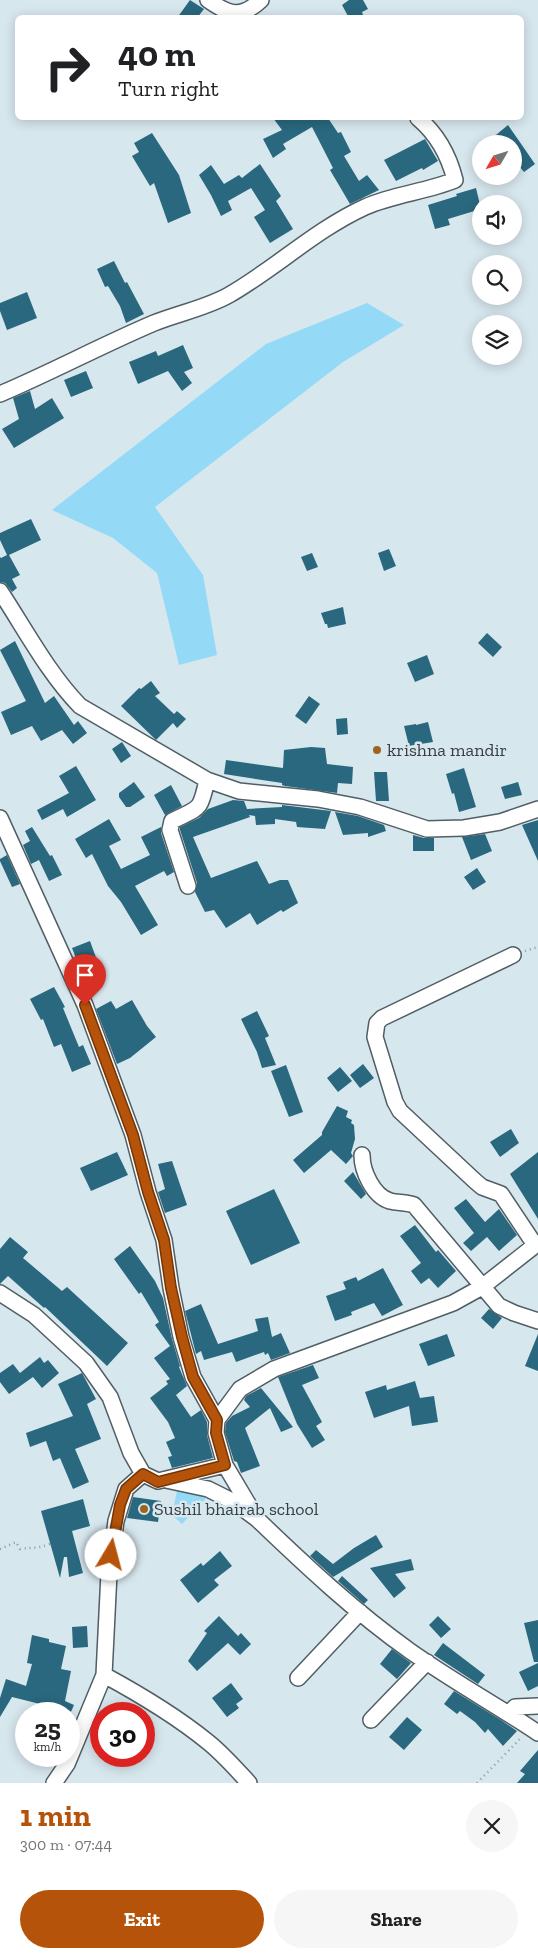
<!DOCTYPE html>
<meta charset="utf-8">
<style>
body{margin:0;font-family:"Zilla Slab",serif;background:#f6f6f6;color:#202124;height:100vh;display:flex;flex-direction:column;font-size:19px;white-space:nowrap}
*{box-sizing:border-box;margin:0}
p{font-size:16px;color:#757577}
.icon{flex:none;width:28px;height:28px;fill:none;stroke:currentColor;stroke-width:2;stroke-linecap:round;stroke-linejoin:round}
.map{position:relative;height:1783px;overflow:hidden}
.panel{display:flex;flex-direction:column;background:#fff;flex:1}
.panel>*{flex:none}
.banner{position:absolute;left:15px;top:15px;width:509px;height:105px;border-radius:8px;box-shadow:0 2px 12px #0003;background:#fff;color:#202124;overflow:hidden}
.needle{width:32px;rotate:231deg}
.tools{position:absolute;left:472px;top:135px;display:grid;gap:10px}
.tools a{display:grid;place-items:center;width:50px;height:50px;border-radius:50%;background:#fff;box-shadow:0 2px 12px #0003;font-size:25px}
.speed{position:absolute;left:15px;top:1702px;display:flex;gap:10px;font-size:25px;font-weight:700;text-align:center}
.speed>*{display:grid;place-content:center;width:65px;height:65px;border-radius:50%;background:#fff;box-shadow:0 2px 12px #0003;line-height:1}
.speed small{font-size:12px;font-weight:400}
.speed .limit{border:8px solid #d22;background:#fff;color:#111}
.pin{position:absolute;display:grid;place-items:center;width:42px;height:42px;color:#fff;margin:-51px -21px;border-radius:50% 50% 50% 0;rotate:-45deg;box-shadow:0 0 5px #0007}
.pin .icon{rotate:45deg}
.me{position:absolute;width:55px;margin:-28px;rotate:8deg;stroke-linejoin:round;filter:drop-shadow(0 0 4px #0008)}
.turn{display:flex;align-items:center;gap:18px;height:105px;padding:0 20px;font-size:22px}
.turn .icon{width:65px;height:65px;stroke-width:2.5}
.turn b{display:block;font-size:35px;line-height:42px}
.round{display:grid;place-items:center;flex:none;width:52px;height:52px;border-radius:26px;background:#f6f6f6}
.overview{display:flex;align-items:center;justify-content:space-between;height:85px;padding:0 20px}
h1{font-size:30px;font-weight:800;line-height:38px;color:#b45309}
.primary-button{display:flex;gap:10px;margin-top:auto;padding:10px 20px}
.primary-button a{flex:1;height:58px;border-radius:30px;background:#b45309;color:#fff;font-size:20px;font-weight:800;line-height:58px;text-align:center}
.primary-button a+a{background:#f6f6f6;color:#202124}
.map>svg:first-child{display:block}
</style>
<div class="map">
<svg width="538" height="1783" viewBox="0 0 538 1783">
<rect width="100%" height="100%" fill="#d7e7ee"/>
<!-- green -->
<path fill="#94daf7" d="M367,303l37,22 -61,37 -188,145 48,68 14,80 -38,10 -22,-92 -44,-35 -61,-28 214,-166z
M178,1486l31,9 -27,29 -10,-9z"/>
<!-- building -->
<path fill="#29687f" d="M190,0l14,9 -7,9h-20z
M349,0h14l5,9 -6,3 2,6h-15l-7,-13z
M273,118h55l10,15 3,-1 10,20 -7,4 15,25 8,-6 12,15 -29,14 -20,-34 3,-2 -21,-41 -29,17 3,5 -13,9 -10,-19 19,-9z
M508,125l27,39 -11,8 -10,-12v-16h-29z
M152,133l27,42 12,38 -23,10 -14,-40 -4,3 -18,-30 7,-4 -5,-9z
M425,139l13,22 -15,9 -1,-2 -26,13 -12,-21z
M260,164l21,32 -5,5 17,28 -23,14 -16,-26 11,-7 -14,-22 -23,13 4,9 -11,6 -10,-21 -12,-20 12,-10 13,19 15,-9 3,3z
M476,188l5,21 -33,10 2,6 -15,4 -7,-24 29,-9 -1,-2z
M114,261l11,22 2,-1 17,32 -18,9 -6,-17 -12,-20 -3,1 -8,-18z
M27,292l10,26 -30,12 -7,-19v-8z
M183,345l10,23 -9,4 8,11 -10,8 -14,-20 -30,13 -9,-22 27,-11 2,5z
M86,371l7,17 -22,9 -7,-17z
M30,391l5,18 17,-11 12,20 -50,30 -12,-19 17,-10 -6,-21z
M31,519l10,21 -32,15 11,20 -8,4 5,9 -5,4 -7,-9 -5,-1v-25l1,1 6,-3 -7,-15v-7z
M389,549l7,17 -12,5 -6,-18z
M312,553l6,14 -11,4 -6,-14z
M343,607l3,17 -18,4 -1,-4h-2l-4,-11z
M487,633l15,14 -9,10 -15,-14z
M15,641l30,62 9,-7 20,29 4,-4 9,12 -14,11 -11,-14 -21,11 -9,-15 -21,9 -10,-23 25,-11 -26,-51z
M427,655l7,19 -19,8 -8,-19z
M151,681l9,12 -5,3 19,18 3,-3 9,8 -9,9 -4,-5 -17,17 -35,-34 18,-18 2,1z
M309,696l11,8 -14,20 -11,-8z
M347,718l1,16 -11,1 -1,-16z
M428,722l5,20 -24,4 -5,-20 12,-2v1z
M122,742l9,14 -10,7 -9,-14z
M311,747l14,1 2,16 26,3 -1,17 -14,-1 -1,10 -52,-7 -3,-1v-2l-58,-9 2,-14 57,8 1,-18z
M76,766l20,34 -29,17 -4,-8 -21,11 -5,-10 32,-17 -10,-17z
M464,768l12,39 -17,5 -5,-19 -2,1 -6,-20z
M374,772h13l2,29h-13z
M134,782l11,15 -15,10h-4l-7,-10v-4z
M518,782l4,13 -17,4 -4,-12z
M171,785l11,21 -17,9 -11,-20z
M233,800l11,1 3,8 35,-2v-2l49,6 -6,18 -28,-2 -1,-5 -21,-3v5l-19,1 -1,-9 -6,-1 1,2 -57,20 18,41 46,-17 12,23 11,-4h8l10,23 -15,9 -2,-2 -24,15 -7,-12 -24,15 -12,-18 -9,2 -10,-20 2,-9 -17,-53v-3l19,-9 9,-9z
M335,812l23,4 26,9 2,6 -18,6v-4l-25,2z
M109,819l12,21 -12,6 12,23 29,-14 -9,-18 20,-10v6l13,39 -7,4 -3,-5 -29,15 23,39 -17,10 -20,-33 -13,-16 -16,-32 -6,4 -11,-19z
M538,820v41l-16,-36z
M32,827l18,29 2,-1 10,20 -13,6 -10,-21 -8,4 -8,-19 7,-4 -5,-10z
M485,834l7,17 -21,9 -9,-23z
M413,835l11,3h10v13h-21z
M7,855l13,29 -8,3 -12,-26v-2z
M477,868l9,14 -13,8 -9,-13z
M90,941l8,22 -8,3 7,15 -10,5 -15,-38z
M54,987l11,20 -2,1 16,39 4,-2 8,19 -19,8 -11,-28 -7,3 -11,-28 -2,1 -11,-21z
M132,1000l15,26 9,11 -26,21 -13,6 -21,-55 15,-8 5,8z
M257,1011l12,25 -4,2 11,27 -14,3 -5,-16 -16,-33z
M363,1064l11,14 -14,10 -10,-13z
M286,1065l17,47 -14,5 -18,-46z
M340,1067l12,14 -14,11 -11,-14z
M337,1106l11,5 -2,6 6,3 -1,3 3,2 1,14 -4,14 2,3 -7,8 -15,-14 -27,23 -11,-13 29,-25v-3z
M511,1129l8,14 -19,14 -10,-15z
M117,1152l11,23 -37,16 -11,-23z
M538,1152v67l-28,-45z
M172,1161l15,44 -22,8 -7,-21 7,-3 -7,-25z
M353,1172l13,22 -5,5 -17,-18z
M274,1189l26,54 -49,22 -25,-54z
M466,1199l19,23 14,-13 18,26 -18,16 -12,-14 -16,14 -8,-8 11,-10 -20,-25z
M415,1225l21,27 2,-2 18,21 -18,17 -9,-10 -8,6 -10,-13 10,-8 -21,-27z
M10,1237l18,15 -5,6 39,33 5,-4 61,56 -21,23 -62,-59 -1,1 -36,-32 -8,8v-35z
M130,1246l25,35 8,17 9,41 8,27 -1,1 8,19 -11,9 15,22 10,-7 6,12v13l6,23 -41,10 -4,-11 4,-1 -6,-14 9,-4 -7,-16 -18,-24 18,-14 -2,-3 4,-2 -16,-21 16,-12 -15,-21 4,-3 -18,-30 -2,2 -25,-35z
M383,1268l20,37 -21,11 -8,-13 -23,9 1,3 -17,6 -9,-25 20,-7 -3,-7 13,-5 2,4z
M201,1304l17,40 40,-13 -3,-12 13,-2 4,20 9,-4 9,20 -19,7 -3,-7 -3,2 -1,-3 -28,10 -4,-10 -28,8 -3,-9 -5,3 -11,-43z
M489,1309l13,9 -9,11 -12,-11z
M447,1334l8,22 -27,10 -9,-22z
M538,1334v37l-13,-5z
M40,1357l4,6 4,-3 11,13 -17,15 -9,-11 -24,17 -9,-12v-9l13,-9 7,9z
M313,1365l6,13 -17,7 20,37 -6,4 9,14 -13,8 -15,-24 -19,-47z
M82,1373l14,26 -9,5 14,35 -26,10 14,33 -16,7 -13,-31 -7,3 -7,-20 -16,6 -4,-14 47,-17 -15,-32z
M415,1381l5,17 14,-2 4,26 -26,4 -3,-20 -35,12 -9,-26 21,-7 1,5z
M261,1388l32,39 -12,5 -11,-24 -25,20 15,38 -19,7 -4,-11 -3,-1 -9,-29 1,-9 6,-7 18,-9 -6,-7 2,-4z
M133,1497l28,4 -3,21 -31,-4z
M83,1499l7,27 -18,5 11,42 -14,4 -2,-20h-3l-4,21 -19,-67z
M376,1535l7,12 -50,30 -23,-21 6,-6 17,14 21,-16z
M220,1551l12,15 -18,14 5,5 -21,18 -18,-23 21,-17 2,3z
M411,1559l3,11 -19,4 11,14 -12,10 -24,-30z
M342,1576l26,24 -4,4 -26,-23z
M219,1616l19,20 3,-3 10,11 -11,11 -12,-12 -31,28 -9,-10 19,-28 -3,-2z
M438,1616l13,13 -10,9 -12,-13z
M538,1620v42h-4l-10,-39z
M87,1626l1,21 -15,1 -1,-21z
M32,1635l17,4v3l17,4 -5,23 10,2 -6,30 9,4 -4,9h-30l4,-9 -32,-8 -12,20v-19l6,-19 20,7 6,-22 -5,-1z
M443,1643l42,32 -7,9 -44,-29z
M392,1649l19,14 -14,16 -17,-15z
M538,1663v23l-10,5 -9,-19z
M231,1683l12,16 -7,5 3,4 -12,9 -15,-19z
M454,1691l47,29 16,11 -14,15 -15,-17 -3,4 -10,-11 -15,-11 -3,3 -13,-10z
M407,1717l15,13 -18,20 -15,-13z
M538,1750v33h-21l8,-9 -5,-3z"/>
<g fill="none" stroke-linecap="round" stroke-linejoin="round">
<!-- minor casing -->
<g stroke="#515e64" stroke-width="18">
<path id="minor" d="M208,0c21,15 33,19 53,0
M0,394c52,-22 102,-49 154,-71 25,-10 52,-15 75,-28 47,-27 86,-65 136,-88 29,-13 61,-15 90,-27 -6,-24 -18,-46 -37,-62
M0,591c25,38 48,82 80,115l127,74 32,11 79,8 42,8 67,22 37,-1 36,-6 38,-13
M0,818l85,187 48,130 15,57 16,48 7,48 10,49 12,40 24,43
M188,886l-18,-56 2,-9c28,-14 28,-9 35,-41
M513,955l-131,63 -5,5 -2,14 20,65 5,9 75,70 7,6 19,7 34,51
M362,1155c0,16 11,41 28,46 8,2 16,1 24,4l85,101 15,7 24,8
M0,1293l34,22 52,48 24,34 21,56 12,21 15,7 67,-16
M166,1480l42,9 26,13 23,17 -32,-54 -9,-32 1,-13 23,-31 34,-20 179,-66 29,-16 56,-44
M257,1519c48,46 98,93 153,132 41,29 86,54 128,82
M104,1675c37,20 72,41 104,67 15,12 28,27 41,41
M298,1678l62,-66
M509,1713l6,-6 23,-1
M371,1720l56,-58
M54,1783l13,-19 37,-89 5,-102 7,-52 10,-32 17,-15"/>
</g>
<!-- path -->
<path stroke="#8f9a9f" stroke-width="2.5" stroke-dasharray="1 4" stroke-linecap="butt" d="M525,951l13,-4
M0,1549l16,-7 4,7c13,-2 17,0 30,-5
M477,1783l44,-45"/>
<!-- minor -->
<use href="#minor" stroke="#fff" stroke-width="15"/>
</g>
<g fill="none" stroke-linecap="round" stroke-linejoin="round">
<!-- route casing -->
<g stroke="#753606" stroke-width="12">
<path id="route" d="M85,1005l48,130 15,57 16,48 7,48 11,49 11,40 24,43 -1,13 9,32 -67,17 -15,-8 -17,15 -6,16 -9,50"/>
</g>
<!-- route -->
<use href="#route" stroke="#b45309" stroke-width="9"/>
</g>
<!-- markers -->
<g fill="#9c6420" stroke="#d7e7ee" stroke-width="2">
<circle cx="377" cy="750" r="5"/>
<circle cx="144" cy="1509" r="5"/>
</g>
<g text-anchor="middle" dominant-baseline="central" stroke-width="5" stroke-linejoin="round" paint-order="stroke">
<!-- poi labels -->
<g font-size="18" fill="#373d40" stroke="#d7e7ee" text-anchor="start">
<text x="387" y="750">krishna mandir</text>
<text x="154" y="1509">Sushil bhairab school</text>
</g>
</g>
</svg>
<div class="tools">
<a><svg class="needle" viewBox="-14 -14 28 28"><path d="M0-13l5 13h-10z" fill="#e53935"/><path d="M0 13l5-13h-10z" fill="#757577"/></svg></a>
<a><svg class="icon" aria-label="sound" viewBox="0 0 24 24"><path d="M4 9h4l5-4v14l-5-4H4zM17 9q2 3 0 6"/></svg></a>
<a><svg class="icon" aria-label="search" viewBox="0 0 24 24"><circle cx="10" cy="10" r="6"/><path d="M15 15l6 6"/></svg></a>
<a><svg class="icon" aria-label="layers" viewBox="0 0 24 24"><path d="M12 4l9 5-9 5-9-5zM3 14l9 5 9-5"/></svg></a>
</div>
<div class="speed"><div>25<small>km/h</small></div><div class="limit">30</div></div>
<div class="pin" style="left:85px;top:1005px;background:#d93025"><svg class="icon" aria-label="arrive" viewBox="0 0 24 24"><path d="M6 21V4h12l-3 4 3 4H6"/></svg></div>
<svg class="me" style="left:111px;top:1555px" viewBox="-20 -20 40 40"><circle r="19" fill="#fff"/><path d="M0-13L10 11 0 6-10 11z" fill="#b45309"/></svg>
<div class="banner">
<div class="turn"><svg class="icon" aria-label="right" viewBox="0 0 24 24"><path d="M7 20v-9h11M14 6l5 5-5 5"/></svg><div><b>40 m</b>Turn right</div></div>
</div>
</div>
<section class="panel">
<div class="overview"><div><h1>1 min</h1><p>300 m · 07:44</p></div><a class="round"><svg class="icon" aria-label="close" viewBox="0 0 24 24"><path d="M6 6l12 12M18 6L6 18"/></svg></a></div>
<div class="primary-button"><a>Exit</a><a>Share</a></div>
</section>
